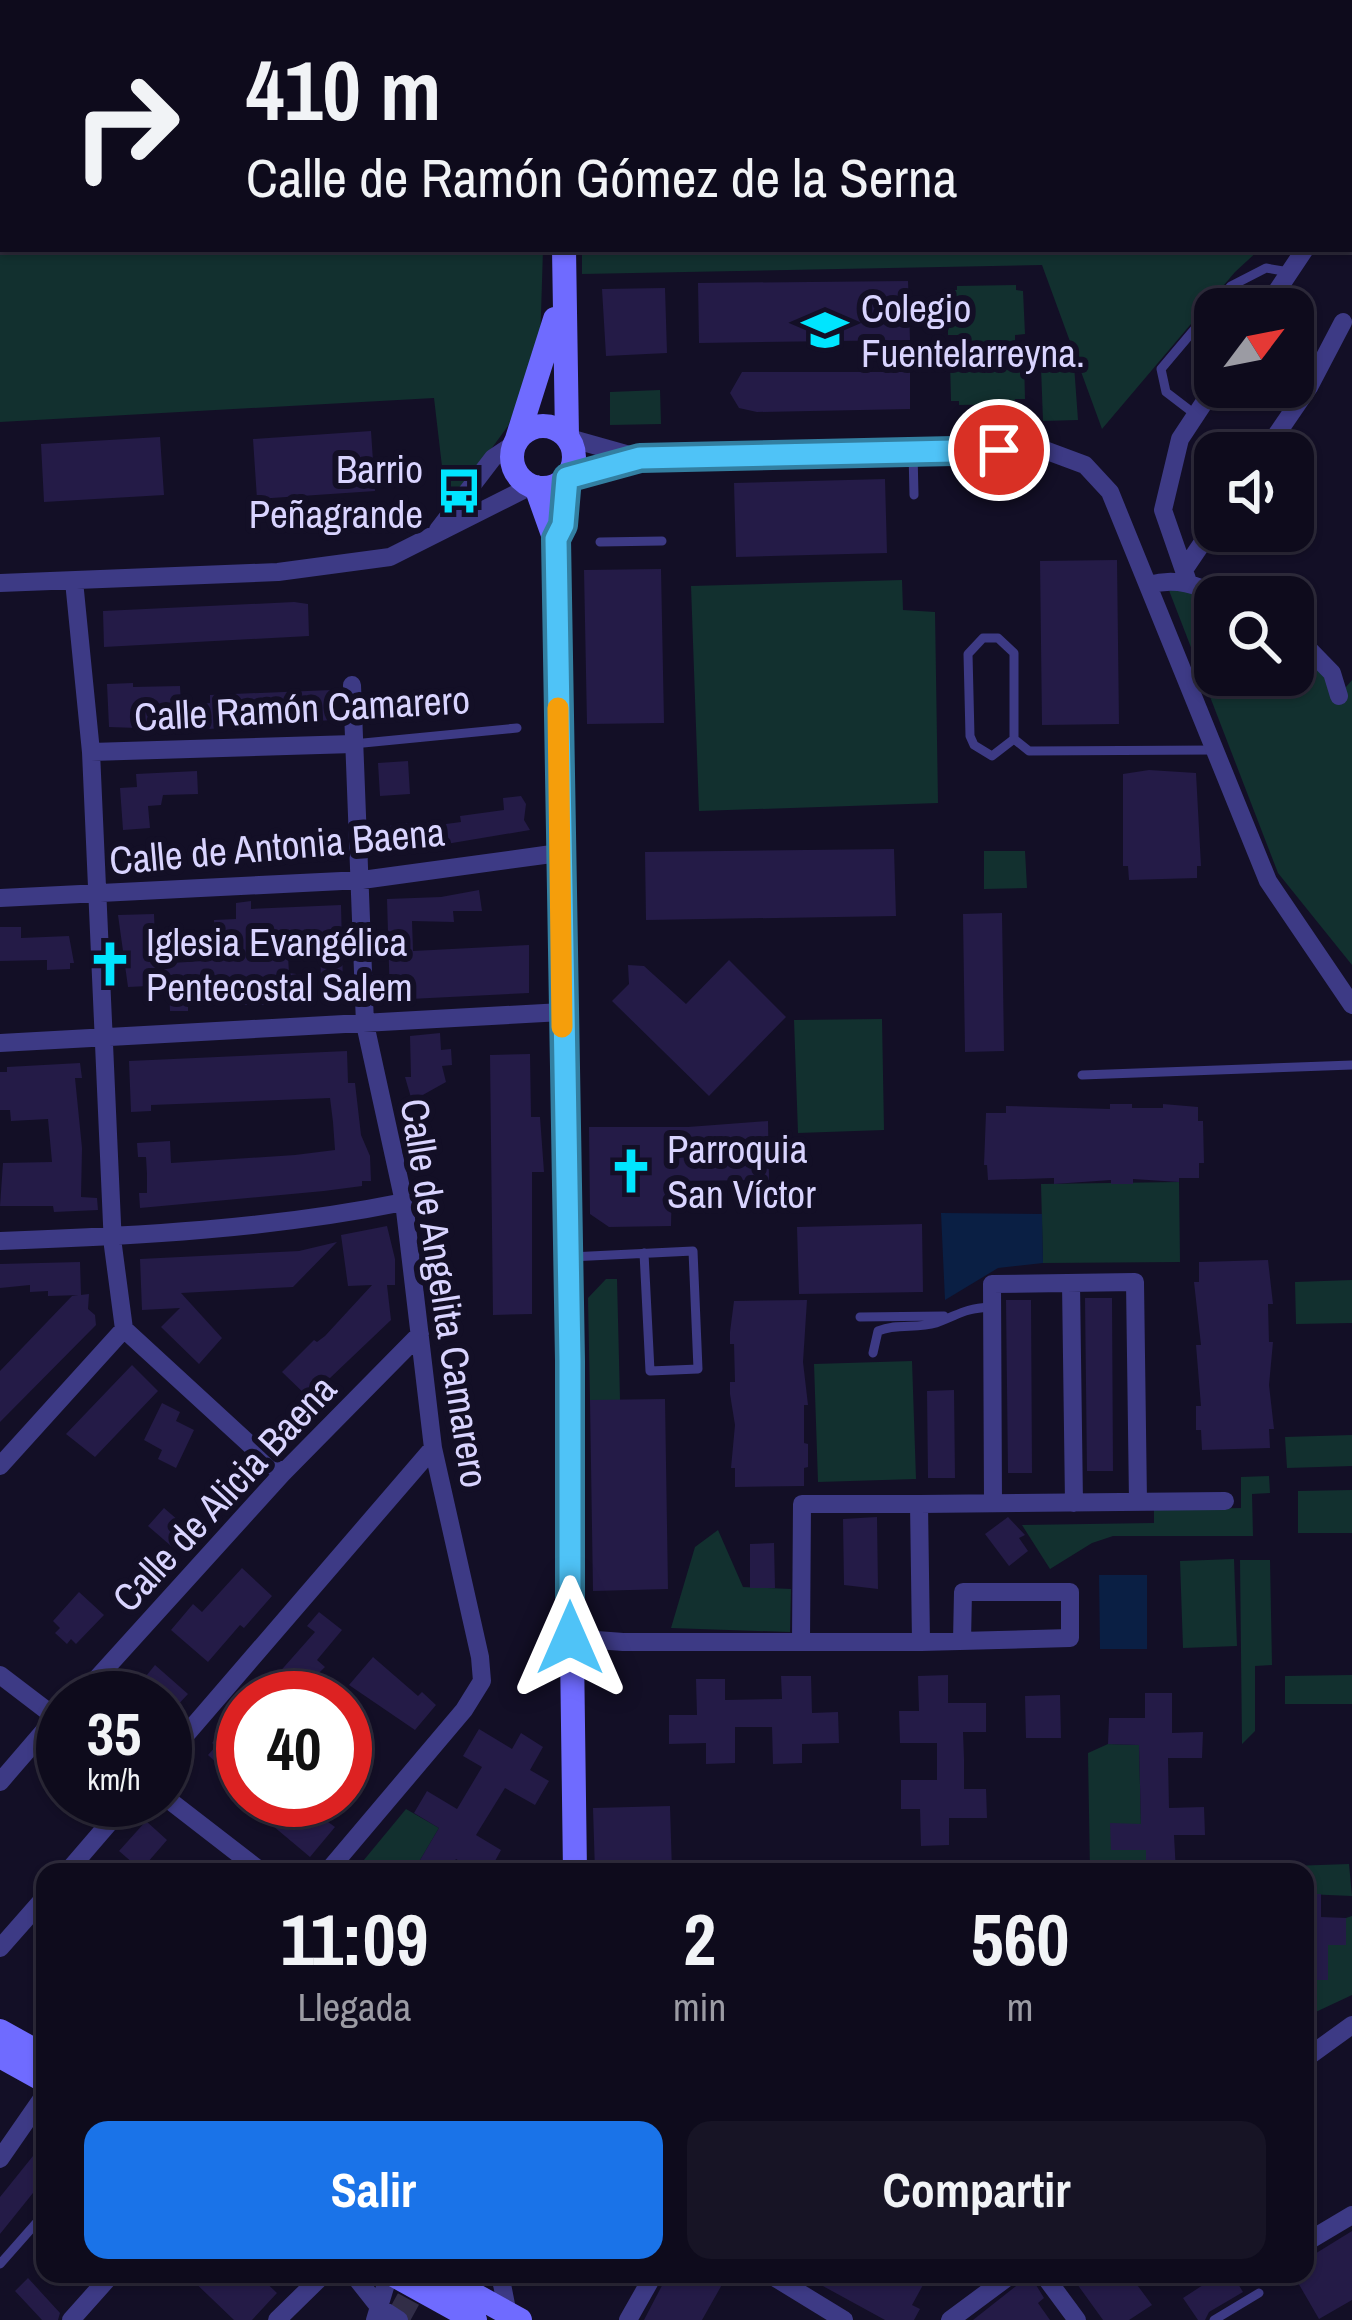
<!DOCTYPE html>
<html lang="es">
<meta charset="utf-8">
<style>
body{margin:0;font-family:"Archivo Narrow",sans-serif;background:#171425;color:#f1f3f6;height:100vh;display:flex;flex-direction:column;font-size:45px;white-space:nowrap}
*{box-sizing:border-box;margin:0}
p{font-size:39px;color:#9b9ba3}
.icon{flex:none;width:66px;height:66px;fill:none;stroke:currentColor;stroke-width:2;stroke-linecap:round;stroke-linejoin:round}
.map{position:relative;flex:1;overflow:hidden}
.sheet{position:absolute;left:36px;top:1863px;width:1278px;height:420px;display:flex;flex-direction:column;background:#0e0b1c;border-radius:24px;box-shadow:0 3px 9px #0004,0 0 0 3px #2e2b3b}
.sheet>*{flex:none}
.guide{position:absolute;left:0px;top:0px;width:1353px;height:252px;box-shadow:0 3px 9px #0004,0 0 0 3px #2e2b3b;background:#0e0b1c;color:#f1f3f6;overflow:hidden}
.needle{width:78px;rotate:58deg}
.tools{position:absolute;left:1194px;top:288px;display:grid;gap:24px}
.tools a{display:grid;place-items:center;width:120px;height:120px;border-radius:24px;background:#0e0b1c;box-shadow:0 3px 9px #0004,0 0 0 3px #2e2b3b;font-size:60px}
.speed{position:absolute;left:36px;top:1671px;display:flex;gap:24px;font-size:60px;font-weight:700;text-align:center}
.speed>*{display:grid;place-content:center;width:156px;height:156px;border-radius:50%;background:#0e0b1c;box-shadow:0 3px 9px #0004,0 0 0 3px #2e2b3b;line-height:1}
.speed small{font-size:30px;font-weight:400}
.speed .limit{border:18px solid #d22;background:#fff;color:#111}
.pin{position:absolute;display:grid;place-items:center;width:102px;height:102px;color:#fff;margin:-51px;border:6px solid #fff;border-radius:50%;box-shadow:0 3px 12px #0007}
.me{position:absolute;width:132px;margin:-66px;rotate:0deg;stroke-linejoin:round;filter:drop-shadow(0 0 9px #0008)}
.turn{display:flex;align-items:center;gap:42px;height:252px;padding:0 48px;font-size:54px}
.turn .icon{width:156px;height:156px;stroke-width:2.5}
.turn b{display:block;font-size:84px;line-height:102px}
.eta{display:flex;justify-content:space-evenly;align-items:center;height:204px;text-align:center}
.eta b{font-size:72px;font-weight:700;line-height:84px}
.button{display:flex;gap:24px;margin-top:auto;padding:24px 48px}
.button a{flex:1;height:138px;border-radius:24px;background:#1a73e8;color:#fff;font-size:48px;font-weight:700;line-height:138px;text-align:center}
.button a+a{background:#171425;color:#f1f3f6}
.map>svg:first-child{display:block}
</style>
<div class="map">
<svg width="1352" height="2320" viewBox="0 0 1352 2320">
<rect width="100%" height="100%" fill="#130f26"/>
<!-- green -->
<path fill="#12302f" d="M0,0h537v3h-534v246h540l-3,98 -32,79 -61,83 -13,-111 -434,24z
M580,0h749l1,3h-749z
M582,249h678l-25,23 -133,157 -60,-164 -460,9z
M1016,285v5l7,1 2,43 -10,1v23l9,1 1,40h-10l-1,5 -55,1v-4h-8l-1,-40 8,-1v-25h-10v-45h9v-4z
M1074,365l4,55 -35,1 -2,-54z
M660,390l1,34 -51,1v-33z
M902,580l1,30 32,2 3,191 -239,8 -8,-225z
M1165,580l50,17v78h78v-42l47,61 12,-14v285l-74,-92z
M984,851h41l2,37 -43,1z
M882,1019l2,111 -86,3 -4,-113z
M1179,1182l1,80 -137,1 -2,-79z
M606,1279h11l3,121h-30l-2,-102z
M1352,1280v43l-56,1 -1,-42z
M912,1361l4,118 -98,3 -4,-118z
M1352,1435v31l-65,2 -2,-31z
M1269,1476l1,17 -18,1 1,42h-140l-21,7 -42,26 -28,-44 132,-2v-13l87,-2v-31z
M1352,1490v43h-54v-42z
M718,1530l25,57 48,2 -1,43 -119,-4 24,-81z
M1234,1559l3,87 -54,2 -3,-87z
M1240,1560h30l2,105 -17,1v65l-13,13z
M1352,1675v29h-67v-28z
M1108,1744l31,1 2,79 -30,25 35,1v22h-56l-2,-119z
M406,1809l33,19 -26,44h-31l-7,-4 -2,4h-19z
M1349,1864l3,32 -47,-2v-22h-70v-4z
M1352,1916v79l-47,22v-62l23,-10h18v-27z"/>
<!-- water -->
<path fill="#0a1f44" d="M941,1213l101,1 1,49 -45,5 -53,32z
M1099,1575h48v74h-47z"/>
<!-- building -->
<path fill="#241b47" d="M908,281l2,59 -211,3 -1,-60z
M665,288l2,65 -61,3 -4,-67z
M742,372h168v37l-153,3 -18,-4 -9,-15z
M371,431l4,60 -118,8 -4,-60z
M160,437l4,58 -120,7 -3,-58z
M885,479l2,74 -151,4 -2,-74z
M1117,560l2,164 -77,1 -2,-164z
M661,569l3,154 -77,1 -3,-154z
M294,602l14,2 1,32 -205,11 -1,-36z
M133,683v4l47,-1 1,20 29,-3v-8l121,-5 1,30 -137,10 -86,-3 -2,-43z
M408,761l2,33 -30,2 -2,-33z
M1149,770l47,3 5,93h-4v12l-68,2 -1,-14h-5v-92z
M197,771l1,23 -35,1 -2,10 -13,1 2,22 -27,2 -3,-42 17,-1 -1,-13z
M521,796l5,8 -2,16 6,10 -149,25 -5,-27 39,-6 1,6 45,-6 -1,-6 44,-6 -1,-12z
M894,849l2,67 -250,4 -1,-68z
M479,890l3,21h-29l1,11 -42,-1 1,30 116,-6v48l-139,7 -3,-101 54,-2z
M251,901v8l90,-4 2,80h-22l-1,-48 -33,2 2,34 22,3 2,29h-76v-5l-6,1 -1,-12 -42,2v20h-18l-1,-26 -41,2 -10,-72 36,-1 2,50 47,-3 -1,-21 13,-1 -1,-19 22,-1v-16z
M1002,913l2,138 -39,1 -2,-138z
M0,927h21v11l48,-2 5,27h-4v6l-23,1v-10l-47,1z
M729,960l57,57 -77,79 -97,-95 17,-17 -1,-19 16,1 42,38z
M440,1033l1,17 10,-1 1,16 -10,1 4,16 -34,19 -7,-24h6l-1,-41z
M347,1051l1,32h7l6,52 9,21 1,25h-9v5l-38,5 -184,17 -1,-15h8v-19l-1,-17h-8l-1,-14 33,-2 1,22 124,-8 40,-5 -2,-28 -3,-24 -179,7v6l-20,1 -2,-51z
M530,1054l1,63h9l4,55h-12v142l-39,1 -3,-260z
M80,1063l2,15h-7l7,70 -1,49 16,1 1,12 -44,2 -1,-6h-53l3,-43 49,-1 -4,-43 -37,2 -1,-11h-10v-38h7v-5z
M1110,1104h22v4h31v-4l35,3v14h5l1,42h-5v15h-20v4l-46,-3v5h-22v-4l-57,4v-6l-66,2 -1,-15h-3l2,-52h20v-7l104,3z
M768,1121l1,59 -97,1 -1,45 -62,1 -19,-13 -1,-87h99z
M922,1224l1,68 -124,2 -2,-67z
M387,1226l8,33v26h-8l4,35 -82,78 -27,-26 32,-32 3,2 8,-6 47,-51 -24,1 -7,-51z
M337,1242l-44,45 -112,6 41,45 -23,26 -38,-37 19,-19 -38,2 -2,-51 159,-8z
M1268,1260l5,44h-5l1,38h4l-4,43 5,44h-5l1,19 -68,2 -1,-20h-5v-24h5l-5,-61h5l-7,-63h5v-20z
M80,1262l1,33 -33,1v-5l-18,1v-7l-30,3v-24z
M89,1294l-1,15 7,6 1,10 -96,97v-51l72,-75z
M1085,1298h27l1,173h-26z
M807,1300l-4,62 5,43h-4v38l4,1v23l-4,1v18l-69,1v-19h-4l4,-43 -5,-31v-12h5l-1,-38h-4v-12l4,-31z
M1006,1300h25l1,173h-24z
M132,1365l26,26 -63,66 -29,-23z
M954,1390l1,88h-27l-1,-87z
M665,1399l3,190 -75,2 -3,-191z
M162,1403l18,9 -4,9 18,9 -18,38 -18,-9 4,-9 -18,-10z
M164,1508l30,26 -16,18 -30,-26z
M877,1517l1,72 -34,-4 -1,-66z
M1008,1517l17,18 -6,3 9,13 -19,15 -24,-32z
M774,1543l1,45h-25v-44z
M242,1568l30,28 -28,32 -4,-3 -32,37 -37,-32 22,-26 9,8z
M79,1592l25,23 -28,29 -5,-5 -4,5 -12,-11 5,-5 -7,-7z
M319,1612l23,18 -25,30 8,7 -32,31h-43l15,-18 4,4 46,-52 -8,-6z
M373,1657l45,39 4,-4 14,13 -21,25 -66,-45z
M155,1665l33,29 -14,15 -32,-28z
M948,1675v28h38v29h-23l1,27v30h22l1,29h-38v27l-28,1 -1,-37h-19v-29h36v-37h-37l-1,-32h20l-1,-35z
M781,1676h30l1,37 26,-1 1,31 -37,1v19l-29,1 -1,-37h-37v36l-29,1v-21l-37,1v-29h28l-1,-36h29v21l57,-1z
M1145,1693h27v40l31,-1 -1,26h-34l1,50 35,-1 1,28h-31l2,37h-30v-22h-35l-1,-27 31,1 -2,-79 -31,-1 1,-26h36z
M1060,1695l1,43h-35l-1,-42z
M226,1727l17,14v46l-35,-32 8,-9 -4,-3z
M479,1729l33,20 9,-16 22,14 -13,23 19,11 -14,24 -30,-17 -29,47 25,15 -12,22h-11l-22,-13 -8,13h-35l26,-44 -25,-15 13,-22 30,18 25,-42 -19,-11z
M242,1800h56l37,27 -25,30z
M670,1806l2,66h-77l-2,-64z
M146,1821l21,19 -26,30 -22,-19z
M1305,1894h16v23l25,1v27h-18v35h-21z
M33,2156l12,10v12l-45,56v-37z
M1352,2231v69l-33,19 -26,-45h12v-14z
M186,2274h71l20,19 -25,27h-18z
M668,2274h60l-26,46h-58z
M801,2274h128l-17,31 8,4 -6,11h-29z
M1060,2274h69l23,31 -23,15h-26l-31,-43 -6,5z
M1220,2274h12l11,18 -34,20 -4,8h-7l-15,-22z
M1030,2275l14,23 -6,5 12,17h-77z
M28,2278l32,35 -2,7h-16l-27,-29z"/>
<g fill="none" stroke-linecap="round" stroke-linejoin="round">
<!-- secondary-tunnel -->
<path stroke="#312d47" stroke-width="24" stroke-dasharray="24 12" stroke-linecap="butt" d="M397,2320l25,-46"/>
<!-- lane -->
<path stroke="#3d3a85" stroke-width="9" d="M1196,415l-30,-23 -5,-23 70,-83 35,-18 23,4
M913,452l1,43
M600,542l62,-1
M983,638h15l16,15v86l-22,17 -18,-11 -4,-9 -2,-82z
M1014,739l15,12 186,-1
M353,744l164,-16
M1082,1075l270,-10
M570,1257l123,-6 5,118 -48,2 -6,-118
M860,1317l84,-1
M873,1353l5,-22c19,-8 39,-2 58,-8 25,-9 26,-14 55,-16
M0,2264l45,-51
M483,2274l18,12
M1214,2320l45,-27"/>
<!-- street -->
<path stroke="#3d3a85" stroke-width="18" d="M1350,199h2
M1265,309l40,-60
M569,438l71,20
M1264,453l45,-66 34,-65
M569,475l71,-17 402,-9 43,16 25,27 158,389 84,124
M438,530l55,-72 21,-14
M1184,570l31,-46
M74,581l17,171 22,494 11,83 158,145
M1188,582l-25,-72 17,-71 35,-53
M0,583l278,-11 112,-15 141,-71
M1149,585c27,-8 48,0 73,12
M1293,633l39,40 7,23
M91,752l262,-8
M0,898l362,-18 197,-27
M0,1043l562,-31
M0,1241c136,-5 271,-12 404,-39
M1071,1283l3,220
M0,1466l124,-137
M993,1503l-1,-219 143,-2 3,220
M570,1638l53,4h298l149,-4v-46h-107l-1,49
M801,1642l1,-138h117
M921,1642l-2,-138 306,-3
M0,1675l63,48
M79,1698l203,-224 138,-140
M165,1759l268,-311
M0,1782l50,-58 13,-8
M165,1797l97,75
M67,1872l62,-72
M327,1872l137,-162 18,-29 -2,-24 -47,-209 -29,-246 -39,-178 -13,-339
M0,1948l45,-51
M1305,2059l47,-34
M0,2159l45,-65
M1305,2243l47,-28
M353,2274l26,33 20,13
M500,2274l9,46
M769,2274l75,46
M1043,2274l34,46
M71,2320l41,-46
M277,2320l47,-46
M375,2320l14,-46
M628,2320l26,-46
M950,2320l62,-46"/>
<!-- secondary -->
<path stroke="#6f6bff" stroke-width="24" d="M559,0v3
M564,249l3,187
M512 457a31 31 0 1 1 62 0a31 31 0 1 1-62 0Z
M517,439l38,-120
M536,487l21,59 18,1326
M557,539l6,-14 4,-47
M0,2031l45,25
M0,2056l45,25
M392,2274l83,46
M437,2274l83,46"/>
</g>
<g fill="none" stroke-linecap="round" stroke-linejoin="round">
<!-- route casing -->
<g stroke="#337fa1" stroke-width="30">
<path id="route" d="M570,1638v-277l-14,-822 7,-14 4,-47 73,-20 359,-8"/>
</g>
<!-- route -->
<use href="#route" stroke="#4fc3f7" stroke-width="21"/>
<!-- slow -->
<path stroke="#f59e0b" stroke-width="21" d="M558,708l4,319"/>
</g>
<!-- icons -->
<defs>
<g id="school-bare" transform="scale(3.6)"><path d="M0-5L7-2L0 1L-7-2ZM-4 1L0 2.5L4 1V4Q0 6-4 4Z" fill="#00e5ff" stroke="#130f26" stroke-width="2.5" paint-order="stroke"/></g>
<g id="bus-bare" transform="scale(3.6)"><path d="M-5-6H5V4H4V6H2V4H-2V6H-4V4H-5ZM-3.5-4V0h7V-4ZM-3.5 1.2v1.5H-2V1.2ZM2 1.2v1.5H3.5V1.2Z" fill="#00e5ff" stroke="#130f26" stroke-width="2.5" paint-order="stroke"/></g>
<g id="church-bare" transform="scale(3.6)"><path d="M-1.2-6h2.4v3.5h3.3v2.4h-3.3V6h-2.4V-.1h-3.3v-2.4h3.3Z" fill="#00e5ff" stroke="#130f26" stroke-width="2.5" paint-order="stroke"/></g>
</defs>
<g fill-rule="evenodd">
<use href="#school-bare" x="825" y="330"/>
<use href="#bus-bare" x="459" y="491"/>
<use href="#church-bare" x="110" y="964"/>
<use href="#church-bare" x="631" y="1171"/>
</g>
<g text-anchor="middle" dominant-baseline="central" stroke-width="12" stroke-linejoin="round" paint-order="stroke">
<!-- poi labels -->
<g font-size="39" fill="#d9d4ff" stroke="#130f26" text-anchor="start">
<text x="861" y="308">Colegio<tspan x="861" dy="45">Fuentelarreyna.</tspan></text>
<text x="423" y="469" text-anchor="end">Barrio<tspan x="423" dy="45">Peñagrande</tspan></text>
<text x="146" y="942">Iglesia Evangélica<tspan x="146" dy="45">Pentecostal Salem</tspan></text>
<text x="667" y="1149">Parroquia<tspan x="667" dy="45">San Víctor</tspan></text>
</g>
<!-- street labels -->
<g font-size="39" fill="#d9d4ff" stroke="#130f26">
<text transform="translate(302 708) rotate(-3)">Calle Ramón Camarero</text>
<text transform="translate(277 846) rotate(-5)">Calle de Antonia Baena</text>
<text transform="translate(445 1293) rotate(81)">Calle de Angelita Camarero</text>
<text transform="translate(224 1493) rotate(-47)">Calle de Alicia Baena</text>
</g>
</g>
</svg>
<div class="tools">
<a><svg class="needle" viewBox="-14 -14 28 28"><path d="M0-13l5 13h-10z" fill="#e53935"/><path d="M0 13l5-13h-10z" fill="#9b9ba3"/></svg></a>
<a><svg class="icon" aria-label="sound" viewBox="0 0 24 24"><path d="M4 9h4l5-4v14l-5-4H4zM17 9q2 3 0 6"/></svg></a>
<a><svg class="icon" aria-label="search" viewBox="0 0 24 24"><circle cx="10" cy="10" r="6"/><path d="M15 15l6 6"/></svg></a>
</div>
<div class="speed"><div>35<small>km/h</small></div><div class="limit">40</div></div>
<div class="pin" style="left:999px;top:450px;background:#d93025"><svg class="icon" aria-label="arrive" viewBox="0 0 24 24"><path d="M6 21V4h12l-3 4 3 4H6"/></svg></div>
<svg class="me" style="left:570px;top:1638px" viewBox="-20 -20 40 40"><path d="M0-17L14 15 0 8-14 15z" fill="#4fc3f7" stroke="#fff" stroke-width="4"/></svg>
<div class="guide">
<div class="turn"><svg class="icon" aria-label="right" viewBox="0 0 24 24"><path d="M7 20v-9h11M14 6l5 5-5 5"/></svg><div><b>410 m</b>Calle de Ramón Gómez de la Serna</div></div>
</div>
<section class="sheet">
<div class="eta">
<div><b>11:09</b><p>Llegada</p></div>
<div><b>2</b><p>min</p></div>
<div><b>560</b><p>m</p></div>
</div>
<div class="button"><a>Salir</a><a>Compartir</a></div>
</section>
</div>
